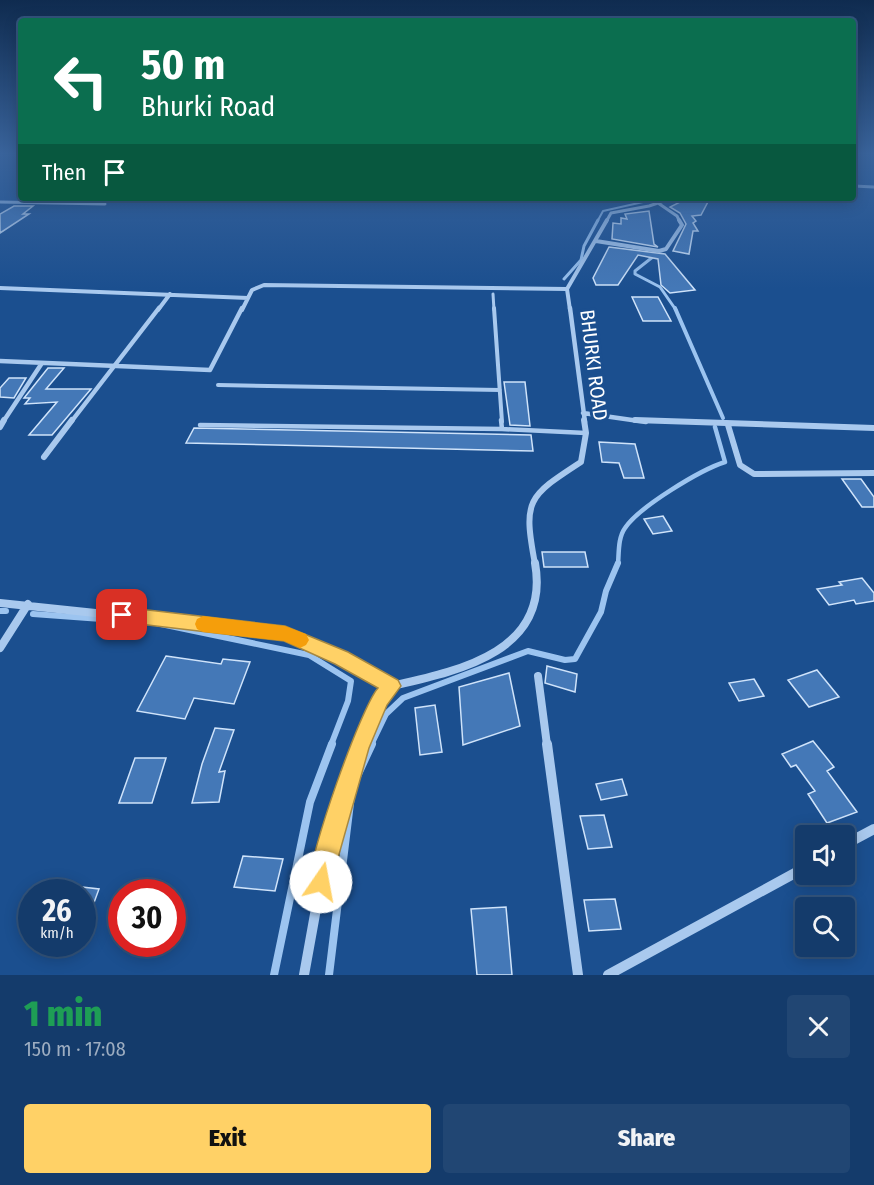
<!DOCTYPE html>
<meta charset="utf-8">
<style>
body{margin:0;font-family:"Fira Sans Condensed",sans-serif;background:#214673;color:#f1f3f6;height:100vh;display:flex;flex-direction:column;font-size:22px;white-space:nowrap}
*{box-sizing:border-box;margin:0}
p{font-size:20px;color:#9dadc1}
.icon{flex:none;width:33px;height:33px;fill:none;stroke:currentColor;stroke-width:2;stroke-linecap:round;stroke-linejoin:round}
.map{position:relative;height:975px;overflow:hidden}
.sheet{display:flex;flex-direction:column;background:#143b6b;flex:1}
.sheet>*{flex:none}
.hud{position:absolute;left:18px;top:18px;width:838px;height:183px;border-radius:6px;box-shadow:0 3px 15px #0003,0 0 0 2px #33557e;background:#0b6e4f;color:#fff;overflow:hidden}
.tools{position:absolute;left:795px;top:825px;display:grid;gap:12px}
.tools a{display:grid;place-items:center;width:60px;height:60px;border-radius:6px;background:#143b6b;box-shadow:0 3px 15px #0003,0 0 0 2px #33557e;font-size:30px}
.speed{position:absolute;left:18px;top:879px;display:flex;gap:12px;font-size:30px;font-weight:700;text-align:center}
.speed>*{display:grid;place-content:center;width:78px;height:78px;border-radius:50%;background:#143b6b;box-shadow:0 3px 15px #0003,0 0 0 2px #33557e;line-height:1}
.speed small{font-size:15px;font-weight:400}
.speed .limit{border:9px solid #d22;background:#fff;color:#111}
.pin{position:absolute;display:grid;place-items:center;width:51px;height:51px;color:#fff;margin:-26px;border-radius:12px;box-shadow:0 3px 9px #0006}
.me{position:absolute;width:66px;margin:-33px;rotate:12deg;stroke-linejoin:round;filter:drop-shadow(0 0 4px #0008)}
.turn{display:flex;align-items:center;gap:21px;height:126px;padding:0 24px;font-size:27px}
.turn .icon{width:78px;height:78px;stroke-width:2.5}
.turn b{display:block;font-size:42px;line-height:51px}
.then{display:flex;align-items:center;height:57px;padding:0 24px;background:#0003;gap:12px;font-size:22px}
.round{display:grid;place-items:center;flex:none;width:63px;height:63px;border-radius:6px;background:#214673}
.headline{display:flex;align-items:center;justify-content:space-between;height:102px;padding:0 24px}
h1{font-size:36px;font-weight:800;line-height:45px;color:#1e9e55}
.button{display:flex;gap:12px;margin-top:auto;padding:12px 24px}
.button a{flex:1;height:69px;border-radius:6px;background:#ffd166;color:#111;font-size:24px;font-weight:800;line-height:69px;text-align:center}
.button a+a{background:#214673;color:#f1f3f6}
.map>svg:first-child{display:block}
</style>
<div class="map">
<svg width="874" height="975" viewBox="0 0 874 975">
<rect width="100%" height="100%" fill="#1b4f8f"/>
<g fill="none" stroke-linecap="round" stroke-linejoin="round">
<!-- stream-far5 -->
<path stroke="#9cc4f0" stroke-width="2" d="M597,222l6,-11 58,-13"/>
<!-- stream-far4 -->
<path stroke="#9cc4f0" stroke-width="3" d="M654,256l-19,15v3l25,13 16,23
M564,279l17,-19 3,-14 14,-26"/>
<!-- stream-far3 -->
<path stroke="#9cc4f0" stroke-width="4" d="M675,308l48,110"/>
<!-- stream-far2 -->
<path stroke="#9cc4f0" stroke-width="4.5" d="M618,564c1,-12 0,-26 7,-36 14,-21 75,-58 100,-66l-10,-35"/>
<!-- stream-far1 -->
<path stroke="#9cc4f0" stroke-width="6" d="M0,611h6
M33,614l123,9 153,32 42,26 -3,20 -17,44
M371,745l15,-31 17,-16 125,-47 37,9 10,-1 26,-47 5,-21 12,-28"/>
<!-- stream -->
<path stroke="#9cc4f0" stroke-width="8" d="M274,975l36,-173 22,-58
M329,975l23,-188 20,-43"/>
</g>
<!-- building -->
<path fill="#4478b7" stroke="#cfe3fa" stroke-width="1.5" d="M695,198h15l-9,17 -9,1 4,5 -3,2 5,8h-5l-4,23 -16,-3 13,-27 -6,-11 -10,-6 16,-8 7,2z
M14,206h19l-10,8h6l-29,19v-19z
M649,211l5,33 4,3 -46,-8 1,-16 8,1v-6l6,1 -2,-5z
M609,247l56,7 30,36 -25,3 -9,-8 -3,-26 -20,-4 -20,30h-22l-3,-7z
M632,297h26l13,24h-28z
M48,368h16l-18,21h45l-39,46h-23l28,-33 -32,2 5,-6h-6z
M9,378h17l-12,20 -14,-1v-9z
M504,382h21l5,44 -20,-1z
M194,428l337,7 2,16 -347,-8z
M599,442l36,2 9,34h-20l-5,-15 -17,-1z
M842,479h19l13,18v10h-12z
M663,516l9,15 -19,3 -9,-15z
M542,552h43l3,15h-44z
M862,578l12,15v8l-18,3 -2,-4 -25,5 -12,-16 25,-4 -3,-3z
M166,656l55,8 2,-5 27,3 -16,42 -40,-6 -9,21 -48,-8z
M547,666l30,8 -2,18 -30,-9z
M817,670l22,27 -30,10 -21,-27z
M509,673l11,53 -57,19 -4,-58z
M754,679l10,17 -25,5 -10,-18z
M435,705l7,47 -22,3 -5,-47z
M215,728l19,2 -15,42 6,-1 -6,31 -27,1 10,-39z
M813,741l21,26 -7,4 30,41 -30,11 -19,-29 7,-3 -19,-26 -5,2 -9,-13z
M135,758h31l-14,45h-33z
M622,779l5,16 -26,5 -5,-16z
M604,815l8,32 -24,2 -8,-33z
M243,856l40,3 -8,32 -41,-4z
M82,887l17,2 -15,41h-2z
M615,899l6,30 -32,2 -5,-31z
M506,907l6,68h-35l-6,-66z"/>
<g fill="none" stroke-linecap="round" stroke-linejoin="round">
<!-- lane-far2 -->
<path stroke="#a9c9ee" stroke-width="3" d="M493,294l1,16"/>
<!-- lane-far1 -->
<path stroke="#a9c9ee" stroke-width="4" d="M494,308l8,114
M218,385l282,5"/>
<!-- lane -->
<path stroke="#a9c9ee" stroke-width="4.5" d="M501,420l1,9
M200,425l302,4 84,4"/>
<!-- street-far5 -->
<path stroke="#a9c9ee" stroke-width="3" d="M854,186l20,1
M0,202l105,2
M658,203l19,13 3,6
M606,222l5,-9 38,-7 24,-8"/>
<!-- street-far4 -->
<path stroke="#a9c9ee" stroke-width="4" d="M596,241l63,10 7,-2 16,-24 -3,-5
M0,288l248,10
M158,310l12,-16
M242,310l10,-20 12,-5 303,4
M570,310l-3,-21 40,-69"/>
<!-- street-far3 -->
<path stroke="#a9c9ee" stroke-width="4.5" d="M570,308l15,114
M0,361l210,9 32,-62
M583,413l63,9
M3,422l39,-59
M71,422l88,-114"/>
<!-- street-far2 -->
<path stroke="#a9c9ee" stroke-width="6" d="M635,420l239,8
M728,425l12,40 14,9 120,-1
M0,427l4,-7
M44,457l28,-37
M535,564c-12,-64 -8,-67 46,-102l5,-29 -2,-13"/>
<!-- street-far1 -->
<path stroke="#a9c9ee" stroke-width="8" d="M0,603l286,30 56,25 50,28c66,-15 159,-34 143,-123
M0,648l28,-44
M538,676l9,69
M359,745l22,-46 11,-13"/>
<!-- street -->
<path stroke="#a9c9ee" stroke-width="10" d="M547,744l31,231
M844,845l30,-16
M304,975l21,-116 35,-115
M608,975l198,-108"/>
</g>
<!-- sky -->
<linearGradient id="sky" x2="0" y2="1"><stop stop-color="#0f2b4f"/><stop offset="0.53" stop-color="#39639b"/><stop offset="1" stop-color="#39639b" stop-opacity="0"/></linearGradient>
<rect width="874" height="289" fill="url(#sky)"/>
<!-- route -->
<path fill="#ffd166" stroke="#a68842" stroke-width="1.5" d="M122,607l163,19 63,26 50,28 3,6 -14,19 -18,43 -40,142 -8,3 -8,-3c-1,-1 -3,-7 -3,-9 -2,-24 51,-174 68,-193l-43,-24 -51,-23 -162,-19 -6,-2 -2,-5 2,-5z"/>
<!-- slow -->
<path fill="#f59e0b" d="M203,616l82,10 21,8 3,6 -3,5 -6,3 -16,-7 -81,-9 -6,-3 -2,-5 2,-5z"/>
<g text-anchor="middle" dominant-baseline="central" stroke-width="6" stroke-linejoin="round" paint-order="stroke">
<!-- street labels -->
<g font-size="20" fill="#fff" stroke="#1b4f8f">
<text transform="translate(594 365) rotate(83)">BHURKI ROAD</text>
</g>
</g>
</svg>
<div class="tools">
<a><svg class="icon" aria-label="sound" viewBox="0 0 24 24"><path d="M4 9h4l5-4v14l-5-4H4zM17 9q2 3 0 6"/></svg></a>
<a><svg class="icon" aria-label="search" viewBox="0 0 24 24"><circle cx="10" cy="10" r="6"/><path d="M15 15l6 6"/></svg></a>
</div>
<div class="speed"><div>26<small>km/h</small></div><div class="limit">30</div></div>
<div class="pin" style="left:122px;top:615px;background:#d93025"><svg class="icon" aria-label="arrive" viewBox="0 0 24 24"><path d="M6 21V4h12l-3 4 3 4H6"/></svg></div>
<svg class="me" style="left:321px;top:882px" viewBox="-20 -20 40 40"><circle r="19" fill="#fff"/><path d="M0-13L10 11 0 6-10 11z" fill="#ffd166"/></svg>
<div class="hud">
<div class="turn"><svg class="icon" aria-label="left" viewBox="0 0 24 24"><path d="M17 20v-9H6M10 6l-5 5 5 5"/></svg><div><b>50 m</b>Bhurki Road</div></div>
<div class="then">Then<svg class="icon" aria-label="arrive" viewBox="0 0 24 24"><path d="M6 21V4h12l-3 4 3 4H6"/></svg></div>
</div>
</div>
<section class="sheet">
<div class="headline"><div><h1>1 min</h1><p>150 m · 17:08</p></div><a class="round"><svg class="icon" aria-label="close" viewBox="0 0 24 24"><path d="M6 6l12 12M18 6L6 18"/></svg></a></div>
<div class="button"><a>Exit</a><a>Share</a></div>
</section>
